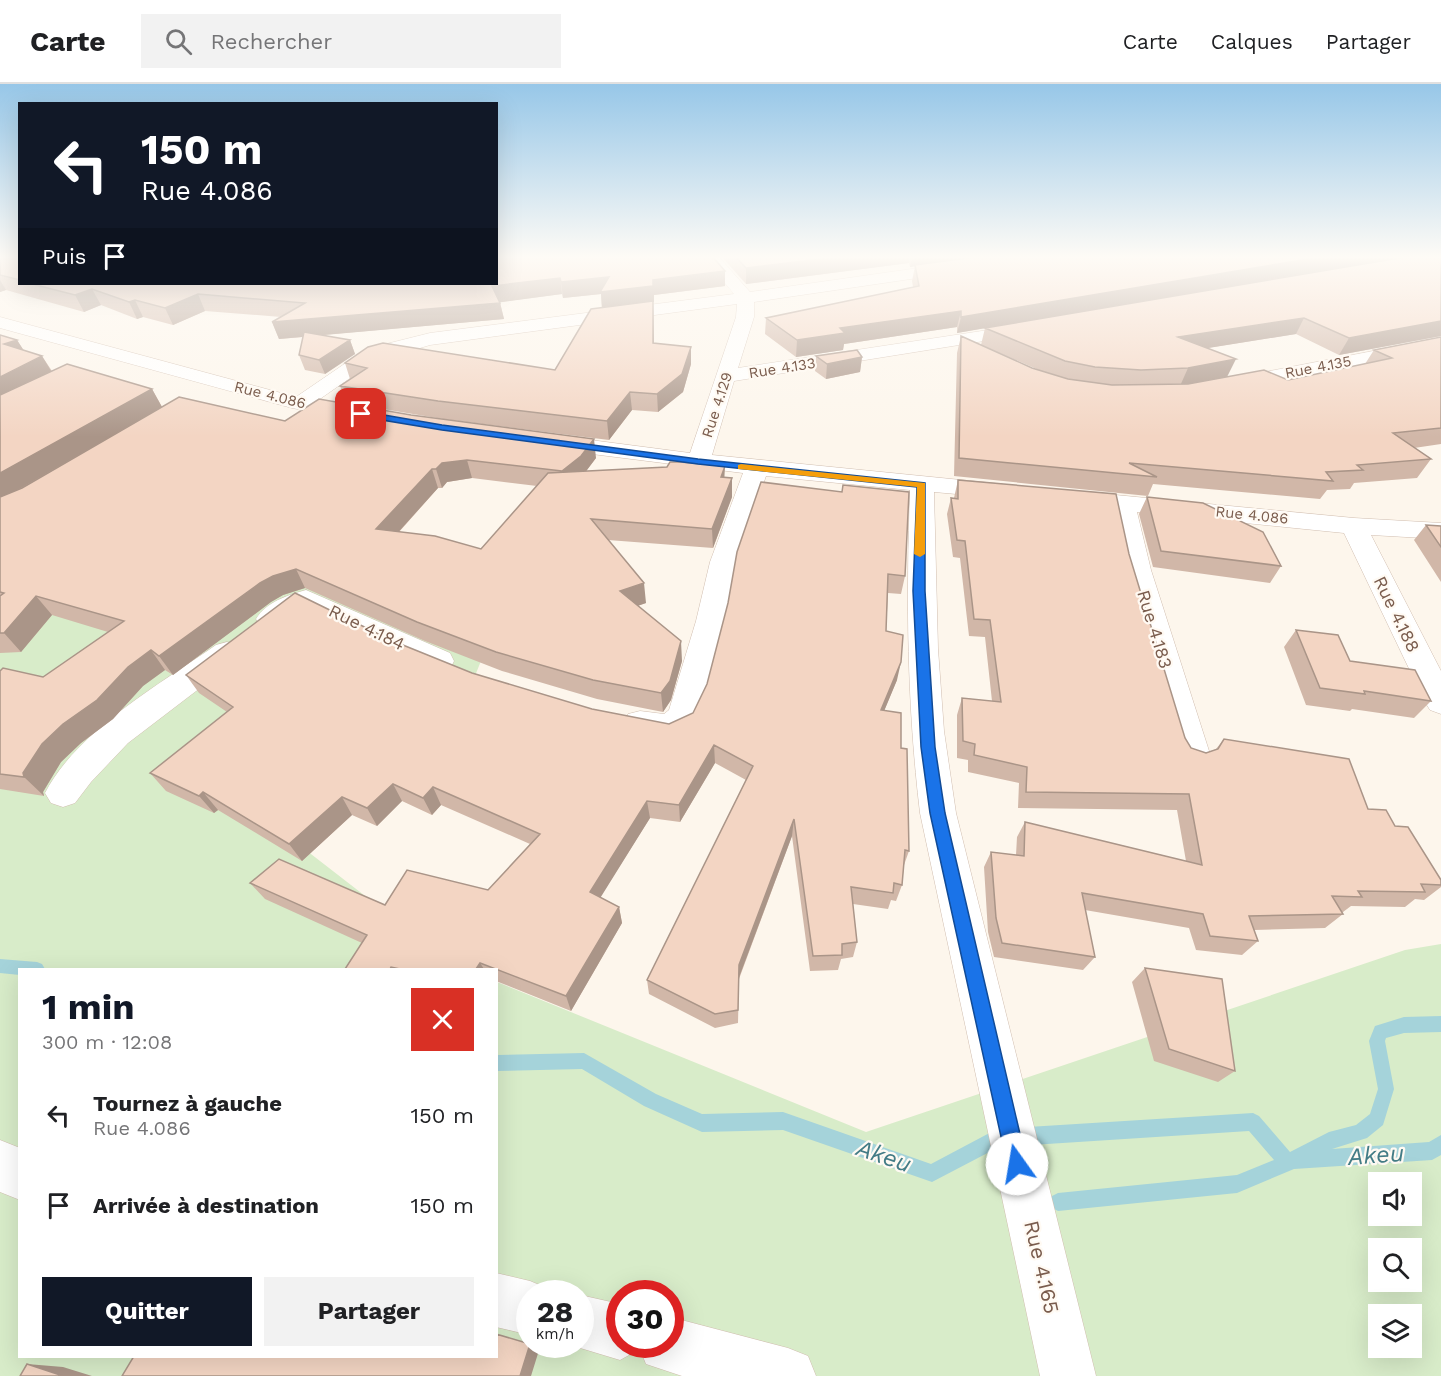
<!DOCTYPE html>
<html lang="fr">
<meta charset="utf-8">
<style>
body{margin:0;font-family:"Work Sans",sans-serif;background:#f2f2f2;color:#202124;height:100vh;display:flex;flex-direction:column;font-size:22px;white-space:nowrap}
*{box-sizing:border-box;margin:0}
p{font-size:20px;color:#757577}
.icon{flex:none;width:33px;height:33px;fill:none;stroke:currentColor;stroke-width:2;stroke-linecap:round;stroke-linejoin:round}
.map{position:relative;flex:1;overflow:hidden}
.drawer{position:absolute;left:18px;top:884px;width:480px;height:390px;display:flex;flex-direction:column;background:#fff;border-radius:0px;box-shadow:0 6px 24px #0002}
.drawer>*{flex:none}
.hud{position:absolute;left:18px;top:18px;width:480px;height:183px;border-radius:0px;box-shadow:0 6px 24px #0002;background:#111827;color:#fff;overflow:hidden}
.buttons{position:absolute;left:1368px;top:1088px;display:grid;gap:12px}
.buttons a{display:grid;place-items:center;width:54px;height:54px;border-radius:0px;background:#fff;box-shadow:0 6px 24px #0002;font-size:30px}
.speed{position:absolute;left:516px;top:1196px;display:flex;gap:12px;font-size:30px;font-weight:700;text-align:center}
.speed>*{display:grid;place-content:center;width:78px;height:78px;border-radius:50%;background:#fff;box-shadow:0 6px 24px #0002;line-height:1}
.speed small{font-size:15px;font-weight:400}
.speed .limit{border:9px solid #d22;background:#fff;color:#111}
.pin{position:absolute;display:grid;place-items:center;width:51px;height:51px;color:#fff;margin:-26px;border-radius:12px;box-shadow:0 3px 9px #0006}
.me{position:absolute;width:66px;margin:-33px;rotate:347deg;stroke-linejoin:round;filter:drop-shadow(0 0 4px #0008)}
.turn{display:flex;align-items:center;gap:21px;height:126px;padding:0 24px;font-size:27px}
.turn .icon{width:78px;height:78px;stroke-width:2.5}
.turn b{display:block;font-size:42px;line-height:51px}
.then{display:flex;align-items:center;height:57px;padding:0 24px;background:#0003;gap:12px;font-size:22px}
.round{display:grid;place-items:center;flex:none;width:63px;height:63px;border-radius:0px;background:#f2f2f2}
.overview{display:flex;align-items:center;justify-content:space-between;height:102px;padding:0 24px}
h1{font-size:36px;font-weight:700;line-height:45px;color:#111827}
.action{display:flex;gap:12px;margin-top:auto;padding:12px 24px}
.action a{flex:1;height:69px;border-radius:0px;background:#111827;color:#fff;font-size:24px;font-weight:700;line-height:69px;text-align:center}
.action a+a{background:#f2f2f2;color:#202124}
ul{padding:0;list-style:none}
li{display:flex;align-items:center;gap:18px;height:90px;padding:0 24px}
li div{flex:1}
li b{display:block;font-size:22px}
li em{font-style:normal}
header{display:flex;align-items:center;gap:36px;box-sizing:border-box;height:84px;padding:0 30px;background:#fff;border-bottom:2px solid #e0e0e0}
header strong{font-size:28px}
nav{display:flex;gap:33px;margin-inline-start:auto;font-size:21px}
.search{width:420px;height:54px;background:#f2f2f2;display:flex;align-items:center;gap:15px;box-sizing:border-box;padding:0 21px;border-radius:0px;color:#757577;font-size:22px}
.map>svg:first-child{display:block}
</style>
<header>
<strong>Carte</strong>
<div class="search"><svg class="icon" aria-label="search" viewBox="0 0 24 24"><circle cx="10" cy="10" r="6"/><path d="M15 15l6 6"/></svg>Rechercher</div>
<nav><a>Carte</a><a>Calques</a><a>Partager</a></nav>
</header>
<div class="map">
<svg width="1441" height="1292" viewBox="0 0 1441 1292">
<rect width="100%" height="100%" fill="#fdf6ec"/>
<!-- green -->
<path fill="#d8ecc9" fill-rule="evenodd" d="M124,463l376,67 -36,89 -175,134 164,127 13,5h-446v387h476l1,-374 369,150 539,-182 36,-6v432h-1441v-808zM1378,1098h34v33h-34zM1378,1164h34v33h-34zM530,1209h50v51h-50zM620,1209h50v51h-50zM1378,1230h34v33h-34z"/>
<g fill="none" stroke-linecap="round" stroke-linejoin="round">
<!-- stream -->
<path fill="#a5d3da" fill-rule="evenodd" d="M0,875l37,3 5,2 3,5h-25v6l-20,-2z
M1441,932v16l-37,1 -18,5 -1,3 9,48 -11,36 -16,13 -35,11 97,-7 12,-7v20l-9,5 -138,9 -57,24 -179,18 -6,-3 -3,-6 3,-6 6,-3 179,-18 37,-15 -25,-29 -250,16 -67,35 -149,-52 -81,2 -58,-26 -62,-37 -86,2v-16l88,-2 72,41 46,20 81,-2 148,52 66,-35 256,-16 6,3 31,36 39,-20 27,-7 14,-11 8,-25 -9,-48 6,-15 29,-9z"/>
<!-- minor casing -->
<g stroke="#d1beb0" stroke-width="1">
<path id="minor" d="M702,172h16l32,36 253,-36h39l-8,5 -280,41v15l-16,51 290,-44 6,1 3,4 -3,4 -6,1 -294,47 -22,74 289,29 9,2 3,5 -3,5 -9,2 -67,-6 4,157 6,82 12,82 140,563h-56l-120,-563c-13,-108 -14,-215 -10,-323l-144,-14 -30,86 -10,59 -26,93c-17,31 -41,27 -72,18l-4,-9 4,-9 12,-3 24,3 5,-4 27,-89 14,-59 33,-89 -191,-24 -8,-2 -3,-5 3,-5 8,-2 138,18 46,-136 1,-13 -307,41 -57,17 -56,39 43,7 3,5 -3,5 -8,1 -60,-11 -292,-80v-11l296,80 63,-43 27,-10 44,-11 304,-39z
M1441,254v12l-207,40 -7,-2 -3,-4 3,-4 7,-2z
M1074,407l280,27 87,5v16l-70,-4 70,136v43l-11,-4 -5,-8 -81,-169 -207,-21 14,58 59,184 -5,9 -12,4 -12,-4 -5,-9 -53,-184 -12,-61 -46,-6 -3,-5 3,-5z
M306,506l144,63 4,8 -4,8 -11,3 -11,-3 -124,-60c-15,10 -26,22 -44,17l-4,-7c10,-17 32,-24 50,-29z
M227,558l11,3 4,7 -4,7 -110,84 -37,39 -16,21 -12,4 -12,-4 -6,-10c32,-62 115,-109 171,-148z
M0,1056l20,8v52l-20,-8z
M496,1189l34,8 19,8 2,4h-21v42l-34,-8z
M580,1211l40,9v40h50v-27l118,31 20,8 8,20h-134l-36,-12 -6,-15 -20,11 -53,-16h13z"/>
</g>
<!-- minor -->
<use href="#minor" fill="#fff" fill-rule="evenodd"/>
</g>
<!-- wall -->
<path fill="#d1b7a8" fill-rule="evenodd" d="M0,172h20v28h476v-28l229,30 -71,9v7h-1l1,41 37,4v17l-8,28 -25,20 -26,-2 -23,30 -166,-21 -96,-16 -7,-17 10,-7 -5,-16 210,7 47,-62 -1,-14 -38,4 -1,-4 -62,8 4,17 -182,16 28,5 5,14 -30,20 -20,-4 -6,-15 4,-18 -24,2 -7,-17 9,-5 -76,-6 -32,14 -30,-8 -6,2 -36,-14 -17,7 -78,-22 -6,2z
M721,172h687l-329,56 362,-56v80l-102,19 -43,-21 -89,14 20,29 -41,8 102,-5 77,-16 9,-14 67,-12v106l-27,4 17,11 -14,19 -63,5 -4,6 -23,1 -7,9 -167,-15 -5,12 -194,-20 3,-123 4,-17 71,32 7,2 -58,-25 4,-17 -28,5v-6l-113,17 -1,6 -47,7 -31,-23 1,-16 147,-31 -1,-6 3,-15 -5,1 -1,-4 -163,21z
M0,251l17,5 7,11 18,5 10,15 100,18 10,18 123,14 311,37 -10,13 146,7v19l-19,51 -105,-8 38,63 -9,3 45,55 -11,39 -8,12 -66,-13 -95,-28 -77,-30 -120,-53 -22,7 -12,7 -98,73 -8,-5 -22,16 -30,33 -32,24 -20,19 -18,30 1,4 -44,-7v-118l43,6 65,-45 -56,-17 -31,37 -21,1zM472,394l65,8 -56,63 -82,-17 39,-44h4l5,-6z
M816,272l46,1 -2,15 -34,7 -11,-8z
M958,396l171,74 56,184 6,10 15,5 10,-4 8,-10 144,70 27,17 46,54v7l-17,13 -9,-1 -10,8 -54,-1 -8,6h-1l1,2 -18,14 -71,2 4,11 -16,14 -46,-5 -7,-22 -104,-18 10,47 -12,13 -89,-13 -6,-25 -4,-65 7,-15 25,3 1,-18 8,-15 161,39 -9,-51 -159,-2 1,-25 -51,-11v-12l-11,-2v-43l5,-17 30,3 -7,-64 -16,-1 -9,-78 -7,-1 -6,-43 4,-16h3z
M1147,413l134,69 -11,17 -117,-16 -14,-53z
M1426,441l15,1v56l-27,-42z
M737,468l168,24 -4,18 -13,-1 -2,38 11,49 -13,31 17,37 8,103 -5,14 -2,20 -6,16 -5,-1 -3,9 -35,-5 4,38 -4,15 -12,2 -3,11 -28,1 -18,-135 -53,143 -1,44 -23,5 -66,-34 -2,-14 99,-200 -31,-17 -35,59 -30,-4 -50,79 19,10 3,16 -51,88 -75,-30v-12h-151l17,-26 -97,-44 -15,-16 135,22 103,-15 42,-46 -89,-39 -9,10 -30,-14 -25,25 -25,-11 -50,46 -84,-51 -4,3 -48,-22 -16,-18 77,-61 -28,-19 -13,-18 207,-34 79,32 120,36 77,15 24,-11 14,-29 21,-81z
M1296,546l54,31 81,40 -17,17 -62,-9 -2,2 -44,-6 -22,-58z
M1145,884l90,103 -17,11 -64,-21 -22,-79z"/>
<!-- shaded-wall -->
<path fill="#aa9588" d="M845,172h65l-1,7 -163,21v-16z
M912,172h76l-78,11z
M1326,172h82l-451,77 4,-16z
M725,187v15l-71,9v7h-1l1,58 -52,-51 -1,-15 -38,4 -2,-16 48,-5 44,3z
M560,194l2,16 -67,9 -3,-17z
M0,196l6,10 -6,2z
M92,205l9,16 -17,7 -9,-17z
M198,210l7,17 -32,14 -8,-17z
M135,216l8,17 -6,2 -8,-17z
M500,219l4,16 -225,20 -7,-17z
M961,227l-4,16 -113,17 -1,6 -47,7 1,-17 43,-12z
M1304,234l-8,16 -125,20 7,-17z
M1441,237v15l-102,19 10,-17z
M17,256l11,17 -24,-13z
M350,256l5,14 -30,20 -6,-14z
M691,263v17l-8,28 -25,20 -1,-18z
M42,272l11,18 -53,27v-24z
M862,273l-2,15 -34,7 1,-15z
M1236,275l-9,18 -47,9 8,-18z
M152,305l10,18 -162,93v-27z
M630,308l2,18 -23,30 -2,-19z
M594,355l2,19 -12,16 -18,15 -4,-18z
M467,376l5,18 -25,4 -5,6 -6,-19 6,-6z
M725,382l-1,19 -3,-8z
M432,385l6,19 -54,60 -8,-19z
M732,394v19l-19,51 -1,-19z
M296,485l9,19 -22,7 -12,7 -98,73 -14,-19 101,-73 13,-7z
M644,499l2,20 -23,8 -3,-20z
M36,512l16,19 -31,37 -17,-19z
M681,557l1,20 -11,39 -8,12 -2,-19z
M151,566l14,20 -22,16 -30,33 -32,24 -20,19 -18,30 1,4 -20,-19 -1,-4 19,-29 21,-20 65,-57z
M901,578l-4,18 -20,48 4,-18z
M714,661l1,18 -35,59 -1,-17z
M393,700l9,17 -25,25 -10,-18z
M433,703l8,18 -9,10 -9,-17z
M203,708l15,18 -4,3 -15,-17z
M342,713l10,18 -50,46 -13,-17z
M647,717l3,17 -56,90 -4,-16z
M794,735l-2,17 -54,144 1,-15z
M619,823l3,16 -51,88 -5,-15z
M480,879l4,6h-8z
M530,1260l10,3 -9,29h-11z
M27,1280l36,3 29,9h-29z"/>
<!-- building -->
<path fill="#f3d5c3" stroke="#aa9588" stroke-width="1.5" d="M0,172h20v24l-20,-5z
M496,172h216l13,15 -72,9v6l-53,6 9,-15 -48,5 -1,-4 -68,8 8,17 -228,19 33,-19 -107,-9 -33,14 -30,-8 -6,2 -37,-13 -17,6 -43,-11h464z
M735,172h110l-99,12z
M983,172h343l-365,61v-6l-121,17 5,5 -48,7 -31,-22 153,-32 -4,-21z
M1411,172h30v65l-92,17 -45,-20 -126,19 58,22 -48,9 -47,2 -46,-3 -30,-6 -80,-33z
M653,217v42l38,4 -9,27 -25,20 -27,-2 -23,29 -169,-20 -98,-15 27,-18 -22,-5 23,-16 15,-4 172,27 36,-61z
M304,248l46,8 -31,20 -20,-5z
M0,251l17,5 -13,4 38,12 -42,21z
M961,252l71,32 36,11 44,6 76,-1 76,-14 24,10 104,-22 -18,-8 67,-13v91l-48,5 38,26 -74,6 6,5 -37,2 7,9 -204,-18 28,14 -198,-19z
M857,266l5,7 -35,7 -11,-8z
M67,280l85,25 -152,84v-78z
M179,313l106,24 34,-22 92,16 183,24 -13,17 -19,15 -95,-11 -25,3 -6,6h-4l-56,60 59,7 46,13 67,-76 119,-6 3,-5h10l45,4 -4,11 11,1 -20,51 -121,-10 53,64 -24,8 61,50 -11,40 -9,12 -68,-13 -97,-28 -79,-30 -121,-53 -23,7 -13,7 -101,73 -8,-6 -23,17 -31,33 -34,24 -21,20 -19,29 1,4 -24,-3v-103l3,-3 40,9 81,-56 -88,-25 -32,37h-4v-37l4,-3 -4,-1v-95l22,-9z
M958,396l158,14 13,60 56,184 6,10 15,5 12,-4 6,-10 125,20 19,50 18,1 9,16 13,1 33,53v5l-20,-1 4,8 -67,-1 4,6 -30,-1 11,18 -94,2 9,25 -48,-5 -7,-22 -121,-21 13,64 -93,-14 -6,-25 -5,-66 33,4 1,-34 177,43 -13,-71 -163,-2 1,-25 -53,-12 1,-11 -12,-3 -1,-43 39,4 -11,-82 -16,-1 -9,-78 -8,-1 -6,-42 7,1z
M761,398l81,10 1,-7 66,7 -4,84 -17,-2 -2,57 17,4 -2,27 -20,48 20,3v35l6,1 2,102 -4,-1 -3,35 -8,-2 -1,10 -42,-6 6,55 -15,2v11l-29,1 -19,-137 -55,146 -1,45 -23,4 -68,-34 106,-214 -39,-21 -35,60 -32,-4 -57,91 29,15 -53,89 -86,-33 -4,6h-76l-9,-2 -1,2h-45l22,-34 -117,-52 29,-24 106,46 22,-35 81,20 52,-56 -107,-47 -10,11 -30,-14 -26,24 -25,-11 -53,47 -86,-52 -4,4 -49,-23 83,-66 -47,-32 109,-82 98,48 79,32 120,36 77,15 24,-11 14,-29 21,-81 9,-51z
M1147,413l56,6 60,29 18,34 -120,-15z
M1426,441l15,1v21z
M1296,546l42,5 12,26 65,9 16,31 -67,-10 1,3 -45,-6z
M1145,884l77,11 13,92 -66,-22z
M496,1250l34,10 -10,32h-398l12,-20h362z
M27,1280l36,12h-43z"/>
<!-- sky -->
<linearGradient id="sky" x2="0" y2="1"><stop stop-color="#97c7e8"/><stop offset="0.49" stop-color="#fefbf6"/><stop offset="1" stop-color="#fefbf6" stop-opacity="0"/></linearGradient>
<rect width="1441" height="353" fill="url(#sky)"/>
<!-- route -->
<path fill="#1a73e8" stroke="#114b97" stroke-width="1.5" d="M361,327l81,14 256,34 227,24v108l10,156 10,66 82,351 -3,8 -7,3 -7,-3 -3,-8 -77,-351 -9,-66 -8,-156 4,-104 -219,-23 -256,-34 -84,-14v-4z"/>
<!-- slow -->
<path fill="#f59e0b" d="M741,380l184,19v71l-5,3 -6,-3 3,-67 -179,-18v-4z"/>
<g text-anchor="middle" dominant-baseline="central" stroke-width="4.5" stroke-linejoin="round" paint-order="stroke">
<!-- far-street labels -->
<g font-size="15" fill="#7a5c4d" stroke="#fffaf3">
<text transform="translate(1318 283) rotate(-11)">Rue 4.135</text>
<text transform="translate(782 284) rotate(-9)">Rue 4.133</text>
<text transform="translate(270 311) rotate(14)">Rue 4.086</text>
<text transform="translate(717 321) rotate(-72)">Rue 4.129</text>
<text transform="translate(1252 431) rotate(6)">Rue 4.086</text>
</g>
<!-- street labels -->
<g font-size="18" fill="#7a5c4d" stroke="#fffaf3">
<text transform="translate(1397 530) rotate(64)">Rue 4.188</text>
<text transform="translate(367 543) rotate(26)">Rue 4.184</text>
<text transform="translate(1155 545) rotate(73)">Rue 4.183</text>
</g>
<!-- near-street labels -->
<g font-size="21" fill="#7a5c4d" stroke="#fffaf3">
<text transform="translate(1042 1183) rotate(77)">Rue 4.165</text>
</g>
<!-- near-water labels -->
<g font-size="24" font-style="italic" fill="#437c86" stroke="#fffaf3">
<text transform="translate(1376 1071) rotate(-4)">Akeu</text>
<text transform="translate(884 1072) rotate(19)">Akeu</text>
</g>
</g>
</svg>
<div class="buttons">
<a><svg class="icon" aria-label="sound" viewBox="0 0 24 24"><path d="M4 9h4l5-4v14l-5-4H4zM17 9q2 3 0 6"/></svg></a>
<a><svg class="icon" aria-label="search" viewBox="0 0 24 24"><circle cx="10" cy="10" r="6"/><path d="M15 15l6 6"/></svg></a>
<a><svg class="icon" aria-label="layers" viewBox="0 0 24 24"><path d="M12 4l9 5-9 5-9-5zM3 14l9 5 9-5"/></svg></a>
</div>
<div class="speed"><div>28<small>km/h</small></div><div class="limit">30</div></div>
<div class="pin" style="left:361px;top:330px;background:#d93025"><svg class="icon" aria-label="arrive" viewBox="0 0 24 24"><path d="M6 21V4h12l-3 4 3 4H6"/></svg></div>
<svg class="me" style="left:1017px;top:1080px" viewBox="-20 -20 40 40"><circle r="19" fill="#fff"/><path d="M0-13L10 11 0 6-10 11z" fill="#1a73e8"/></svg>
<div class="hud">
<div class="turn"><svg class="icon" aria-label="left" viewBox="0 0 24 24"><path d="M17 20v-9H6M10 6l-5 5 5 5"/></svg><div><b>150 m</b>Rue 4.086</div></div>
<div class="then">Puis<svg class="icon" aria-label="arrive" viewBox="0 0 24 24"><path d="M6 21V4h12l-3 4 3 4H6"/></svg></div>
</div>
<section class="drawer">
<div class="overview"><div><h1>1 min</h1><p>300 m · 12:08</p></div><a class="round" style="background:#d93025;color:#fff"><svg class="icon" aria-label="close" viewBox="0 0 24 24"><path d="M6 6l12 12M18 6L6 18"/></svg></a></div>
<ul>
<li><svg class="icon" aria-label="left" viewBox="0 0 24 24"><path d="M17 20v-9H6M10 6l-5 5 5 5"/></svg><div><b>Tournez à gauche</b><p>Rue 4.086</p></div><em>150 m</em></li>
<li><svg class="icon" aria-label="arrive" viewBox="0 0 24 24"><path d="M6 21V4h12l-3 4 3 4H6"/></svg><div><b>Arrivée à destination</b></div><em>150 m</em></li>
</ul>
<div class="action"><a>Quitter</a><a>Partager</a></div>
</section>
</div>
